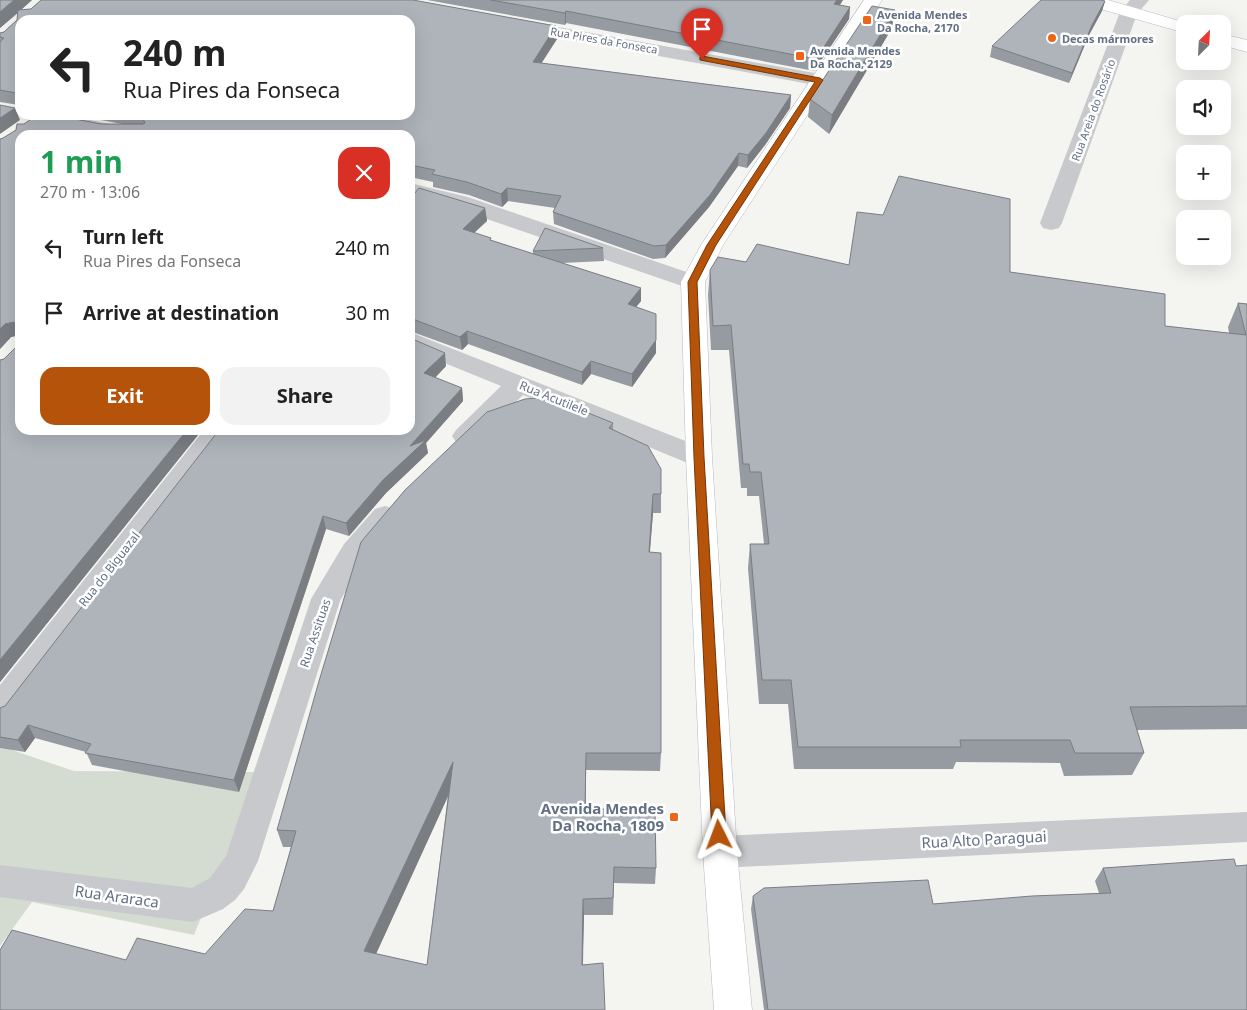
<!DOCTYPE html>
<meta charset="utf-8">
<style>
body{margin:0;font-family:"Noto Sans",sans-serif;background:#f2f2f2;color:#222;height:100vh;display:flex;flex-direction:column;font-size:19px;white-space:nowrap}
*{box-sizing:border-box;margin:0}
p{font-size:16px;color:#767676}
.icon{flex:none;width:28px;height:28px;fill:none;stroke:currentColor;stroke-width:2;stroke-linecap:round;stroke-linejoin:round}
.map{position:relative;flex:1;overflow:hidden}
.sheet{position:absolute;left:15px;top:130px;width:400px;height:305px;display:flex;flex-direction:column;background:#fff;border-radius:15px;box-shadow:0 5px 20px #0002}
.sheet>*{flex:none}
.hud{position:absolute;left:15px;top:15px;width:400px;height:105px;border-radius:15px;box-shadow:0 5px 20px #0002;background:#fff;color:#222;overflow:hidden}
.needle{width:32px;rotate:24deg}
.buttons{position:absolute;left:1176px;top:15px;display:grid;gap:10px}
.buttons a{display:grid;place-items:center;width:55px;height:55px;border-radius:10px;background:#fff;box-shadow:0 5px 20px #0002;font-size:25px}
.pin{position:absolute;display:grid;place-items:center;width:42px;height:42px;color:#fff;margin:-51px -21px;border-radius:50% 50% 50% 0;rotate:-45deg;box-shadow:0 0 5px #0007}
.pin .icon{rotate:45deg}
.me{position:absolute;width:55px;margin:-28px;rotate:357deg;stroke-linejoin:round;filter:drop-shadow(0 0 4px #0008)}
.turn{display:flex;align-items:center;gap:18px;height:105px;padding:0 25px;font-size:22px}
.turn .icon{width:65px;height:65px;stroke-width:2.5}
.turn b{display:block;font-size:35px;line-height:42px}
.round{display:grid;place-items:center;flex:none;width:52px;height:52px;border-radius:15px;background:#f2f2f2}
.overview{display:flex;align-items:center;justify-content:space-between;height:85px;padding:0 25px}
h1{font-size:30px;font-weight:700;line-height:38px;color:#1e9e55}
.action{display:flex;gap:10px;margin-top:auto;padding:10px 25px}
.action a{flex:1;height:58px;border-radius:15px;background:#b45309;color:#fff;font-size:20px;font-weight:700;line-height:58px;text-align:center}
.action a+a{background:#f2f2f2;color:#222}
ul{padding:0;list-style:none}
li{display:flex;align-items:center;gap:15px;height:65px;padding:0 25px}
li div{flex:1}
li b{display:block;font-size:19px}
li em{font-style:normal}
.map>svg:first-child{display:block}
</style>
<div class="map">
<svg width="1247" height="1010" viewBox="0 0 1247 1010">
<rect width="100%" height="100%" fill="#f4f5f0"/>
<!-- green -->
<path fill="#d4dcd1" d="M0,746l74,25 186,1 -66,163 -162,-33 -32,44z"/>
<g fill="none" stroke-linecap="round" stroke-linejoin="round">
<!-- secondary casing -->
<g stroke="#b6bac0" stroke-width="1">
<path id="secondary" d="M864,0h18l-159,245 -18,37 7,175 25,395 15,158h-38l-11,-158 -17,-395 -5,-175 20,-37z
M1080,0h28l82,24h-5v9l-102,-29z
M1222,34l25,6v12l-25,-7z"/>
</g>
<!-- street -->
<path fill="#c7c9cd" fill-rule="evenodd" d="M1130,0h19l-12,14 -75,209 -3,5 -8,2 -8,-2 -3,-5 80,-211z
M519,20l301,54 7,2 3,4 -3,4 -7,2 -307,-57 -3,-4 3,-4z
M22,115h42l73,14 7,2 3,4h-42l-73,-14 -7,-2z
M410,183l58,14 233,80 4,5 -4,5 -8,2 -8,-2 -233,-80 -42,-11z
M410,332l298,118 4,7 -4,7 -9,2 -9,-2 -167,-69 -49,47 -9,3 -9,-3 -4,-6 4,-6 45,-44 -91,-37z
M204,430h27l-220,287 -11,4v-36z
M385,506l10,3 4,7 -35,44 -24,41 -82,260 -14,28 -9,11 -12,9 -30,13 -193,-25v-32l192,23 18,-10 16,-22 85,-257 33,-55 31,-35z
M1247,812v30l-527,26 -12,-5 -5,-11 5,-11 12,-5z"/>
<!-- secondary -->
<use href="#secondary" fill="#fff" fill-rule="evenodd"/>
</g>
<!-- wall -->
<path fill="#969ba1" fill-rule="evenodd" d="M0,0h32l-11,10 10,-1 10,-9h372l143,26 1,13 -16,24 250,32 -1,13 -25,37 -18,23 -9,-2 -29,41 -44,51 -12,1 -99,-35 -1,-12 2,-4 -47,-7 -6,6 -33,-12 -36,-8v-5l-23,-5v-42h-390v295h182l-202,252v-322l4,-1 12,-12v-11l-5,1 -11,12v-210l3,-1 13,-8 1,-6h7l13,-9h17l47,9h21l-48,-9h336v-95h-390v88l-1,-3 -19,-3v-69l4,-1 13,-12 1,-7 -18,15z
M427,0h416l-3,5 10,2 -1,12 -35,52 -248,-48 -1,2z
M1105,1l-3,10 -13,24 -20,48 -79,-26 2,-11z
M892,28l-63,106 -21,-17 2,-18z
M410,199l75,9 2,13 -13,12 17,7 42,14v-3l70,-3 1,13 -42,2 79,25v13l-5,6 20,46 -24,34 -41,-13 -9,11 -114,-41 -6,6 -52,-19z
M746,262l264,10 155,54 64,7 -1,-6 10,-24 9,1v425l-110,1 7,23 -12,22 -68,1 -4,-13 -104,-1 -3,7h-159l-6,-65h-29l-11,-136 2,-24h14l-5,-48h-12v-8h-6l-12,-138h-18l-3,-55 2,-25z
M410,338l36,28 -11,12 27,10 1,13 -37,42 2,10 -42,40 -37,43 -23,-7 -87,263 -147,-27 -6,-13 -51,-14 -10,14 -25,-4v-40l5,-2z
M613,423v6l48,65v19h-8l-3,39 11,201 -1,18 -74,-1v39l70,59 -1,16 -41,-1 -1,32h-29l-1,50 22,45 -479,-50 79,-6 68,-43 18,-64h-8l-6,-17zM448,795l-21,170 -51,-11z
M1236,866l11,144h-483l-13,-101 2,-13 180,8 166,-11 -4,-12 8,-13z"/>
<!-- shaded-wall -->
<path fill="#7a7e83" d="M14,0h18l-32,28v-16z
M837,0h6l-11,16 2,-12z
M1105,1l-3,10 -13,24 -20,48 3,-10 20,-48z
M850,7l-1,12 -35,52 2,-12z
M895,10l-3,18 -63,106 3,-19z
M566,11v12l-1,2v-12z
M556,26l1,13 -23,36 -1,-13z
M791,95l-1,13 -25,37 -18,23 1,-13z
M15,108l5,12 -20,14v-16z
M739,153l-1,13 -29,41 -44,51 1,-13z
M507,188l1,13 -6,6 -1,-13z
M485,208l2,13 -23,21 -1,-13z
M641,288v13l-13,16v-13z
M14,322l6,13 -9,2 -11,12v-20l5,-5z
M467,331l1,13 -6,6 -2,-13z
M656,340v13l-24,34v-13z
M445,353l1,13 -20,21 -2,-14z
M591,361v13l-9,11v-13z
M462,388l1,13 -37,42 2,10 -42,40 -37,43 -3,-13 37,-43 27,-34z
M187,430h15l-202,252v-22z
M653,494v19l-5,58 1,-19z
M323,516l3,13 -87,263 -5,-12z
M28,725l7,13 -10,14 -7,-12z
M586,753v17l-1,56v-17z
M453,762l3,17 -86,188 -6,-16z
M583,899l1,16 -2,65v-15z"/>
<!-- building -->
<path fill="#afb4bb" stroke="#7a7e83" fill-rule="evenodd" d="M0,0h14l-14,12z
M41,0h372l143,26 -23,36 258,33 -25,38 -18,22 -9,-2 -29,42 -44,50 -12,1 -101,-34 8,-16 -54,-8 -6,6 -34,-12 -35,-8 3,-4 -25,-5v-30h-390v295h167l-187,230v-300l4,-1 12,-12v-23l-2,-2 -9,2 -5,5v-190l3,-1 13,-8 1,-6h7l13,-9h17l47,9h42l2,-1 -3,-6 -7,-2h275v-95h-390v81h-3l-1,-8 -16,-3v-48l4,-4 -4,-1v-4l4,-1 13,-12 1,-10 13,-1z
M491,0h346l-3,4 16,3 -34,52 -250,-48 -1,2z
M1041,0h60l4,1 -13,24 -20,48 -80,-27z
M872,6l23,4 -63,105 -22,-16z
M0,105l15,3 -15,10z
M899,176l111,23v73l155,22v32l81,9 -8,-32 9,1v402l-117,1 14,46h-69l-5,-13h-110l1,7h-163l-7,-67h-29l-12,-136h19l-8,-72h-11l-1,-8h-6l-12,-139 -18,1 -3,-56 8,-13 28,5 11,-18 92,21 8,-53 26,3z
M419,188l66,20 -22,21 28,9 -1,2 151,48 -13,16 28,10v26l-24,34 -41,-13 -9,11 -115,-41 -7,6 -50,-19v-119z
M545,228l58,20 -70,3z
M410,338l35,15 -21,20 38,15 -52,58 16,-6 -43,40 -37,43 -23,-7 -89,264 -149,-27 6,-9 -63,-19 -10,15 -18,-3v-29l5,-2 214,-276h191z
M549,397l64,26 -4,5 39,18 13,23v25h-8l-4,58 12,1v200h-75l-1,56h70l1,59 -42,-1 -1,31 -30,1 -1,66 21,-2 2,47h-605v-60l12,-20 114,30 11,-22 68,16 40,-45 28,2 23,-80 -19,-1 42,-149 42,-139 44,-52 82,-78 38,-13zM453,762l-26,203 -63,-14z
M1234,859l2,7 11,-1v145h-479l-15,-114 11,-8 164,-8 5,24 99,-8 79,-3 -8,-25z"/>
<!-- route -->
<path fill="#b45309" stroke="#753606" d="M702,56l118,22 3,2 -107,165 -19,37 7,175 22,378 -2,4 -5,2 -5,-2 -2,-4 -18,-378 -6,-175 19,-37 108,-163 -115,-22v-3z"/>
<!-- markers -->
<g fill="#ee6518" stroke="#fff" stroke-width="2">
<rect x="862" y="15" width="10" height="10" rx="2.5"/>
<circle cx="1052" cy="38" r="5"/>
<rect x="795" y="51" width="10" height="10" rx="2.5"/>
<rect x="669" y="812" width="10" height="10" rx="2.5"/>
</g>
<g text-anchor="middle" dominant-baseline="central" stroke-width="5" stroke-linejoin="round" paint-order="stroke">
<!-- far-poi labels -->
<g font-size="11" font-weight="bold" fill="#627084" stroke="#fff" text-anchor="start">
<text x="877" y="14">Avenida Mendes<tspan x="877" dy="13">Da Rocha, 2170</tspan></text>
<text x="1062" y="38">Decas mármores</text>
<text x="810" y="50">Avenida Mendes<tspan x="810" dy="13">Da Rocha, 2129</tspan></text>
</g>
<!-- far-street labels -->
<g font-size="11" fill="#627084" stroke="#fff">
<text transform="translate(604 40) rotate(10)">Rua Pires da Fonseca</text>
<text transform="translate(1093 110) rotate(-70)">Rua Areia do Rosário</text>
</g>
<!-- street labels -->
<g font-size="12" fill="#627084" stroke="#fff">
<text transform="translate(554 398) rotate(22)">Rua Acutilele</text>
<text transform="translate(109 569) rotate(-52)">Rua do Biguazal</text>
<text transform="translate(315 633) rotate(-71)">Rua Assituas</text>
</g>
<!-- near-poi labels -->
<g font-size="15" font-weight="bold" fill="#627084" stroke="#fff" text-anchor="end">
<text x="664" y="808">Avenida Mendes<tspan x="664" dy="17">Da Rocha, 1809</tspan></text>
</g>
<!-- near-street labels -->
<g font-size="15" fill="#627084" stroke="#fff">
<text transform="translate(984 839) rotate(-3)">Rua Alto Paraguai</text>
<text transform="translate(117 896) rotate(8)">Rua Araraca</text>
</g>
</g>
</svg>
<div class="buttons">
<a><svg class="needle" viewBox="-14 -14 28 28"><path d="M0-13l5 13h-10z" fill="#e53935"/><path d="M0 13l5-13h-10z" fill="#767676"/></svg></a>
<a><svg class="icon" aria-label="sound" viewBox="0 0 24 24"><path d="M4 9h4l5-4v14l-5-4H4zM17 9q2 3 0 6"/></svg></a>
<a>+</a>
<a>−</a>
</div>
<div class="pin" style="left:702px;top:59px;background:#d93025"><svg class="icon" aria-label="arrive" viewBox="0 0 24 24"><path d="M6 21V4h12l-3 4 3 4H6"/></svg></div>
<svg class="me" style="left:719px;top:835px" viewBox="-20 -20 40 40"><path d="M0-17L14 15 0 8-14 15z" fill="#b45309" stroke="#fff" stroke-width="4"/></svg>
<div class="hud">
<div class="turn"><svg class="icon" aria-label="left" viewBox="0 0 24 24"><path d="M17 20v-9H6M10 6l-5 5 5 5"/></svg><div><b>240 m</b>Rua Pires da Fonseca</div></div>
</div>
<section class="sheet">
<div class="overview"><div><h1>1 min</h1><p>270 m · 13:06</p></div><a class="round" style="background:#d93025;color:#fff"><svg class="icon" aria-label="close" viewBox="0 0 24 24"><path d="M6 6l12 12M18 6L6 18"/></svg></a></div>
<ul>
<li><svg class="icon" aria-label="left" viewBox="0 0 24 24"><path d="M17 20v-9H6M10 6l-5 5 5 5"/></svg><div><b>Turn left</b><p>Rua Pires da Fonseca</p></div><em>240 m</em></li>
<li><svg class="icon" aria-label="arrive" viewBox="0 0 24 24"><path d="M6 21V4h12l-3 4 3 4H6"/></svg><div><b>Arrive at destination</b></div><em>30 m</em></li>
</ul>
<div class="action"><a>Exit</a><a>Share</a></div>
</section>
</div>
